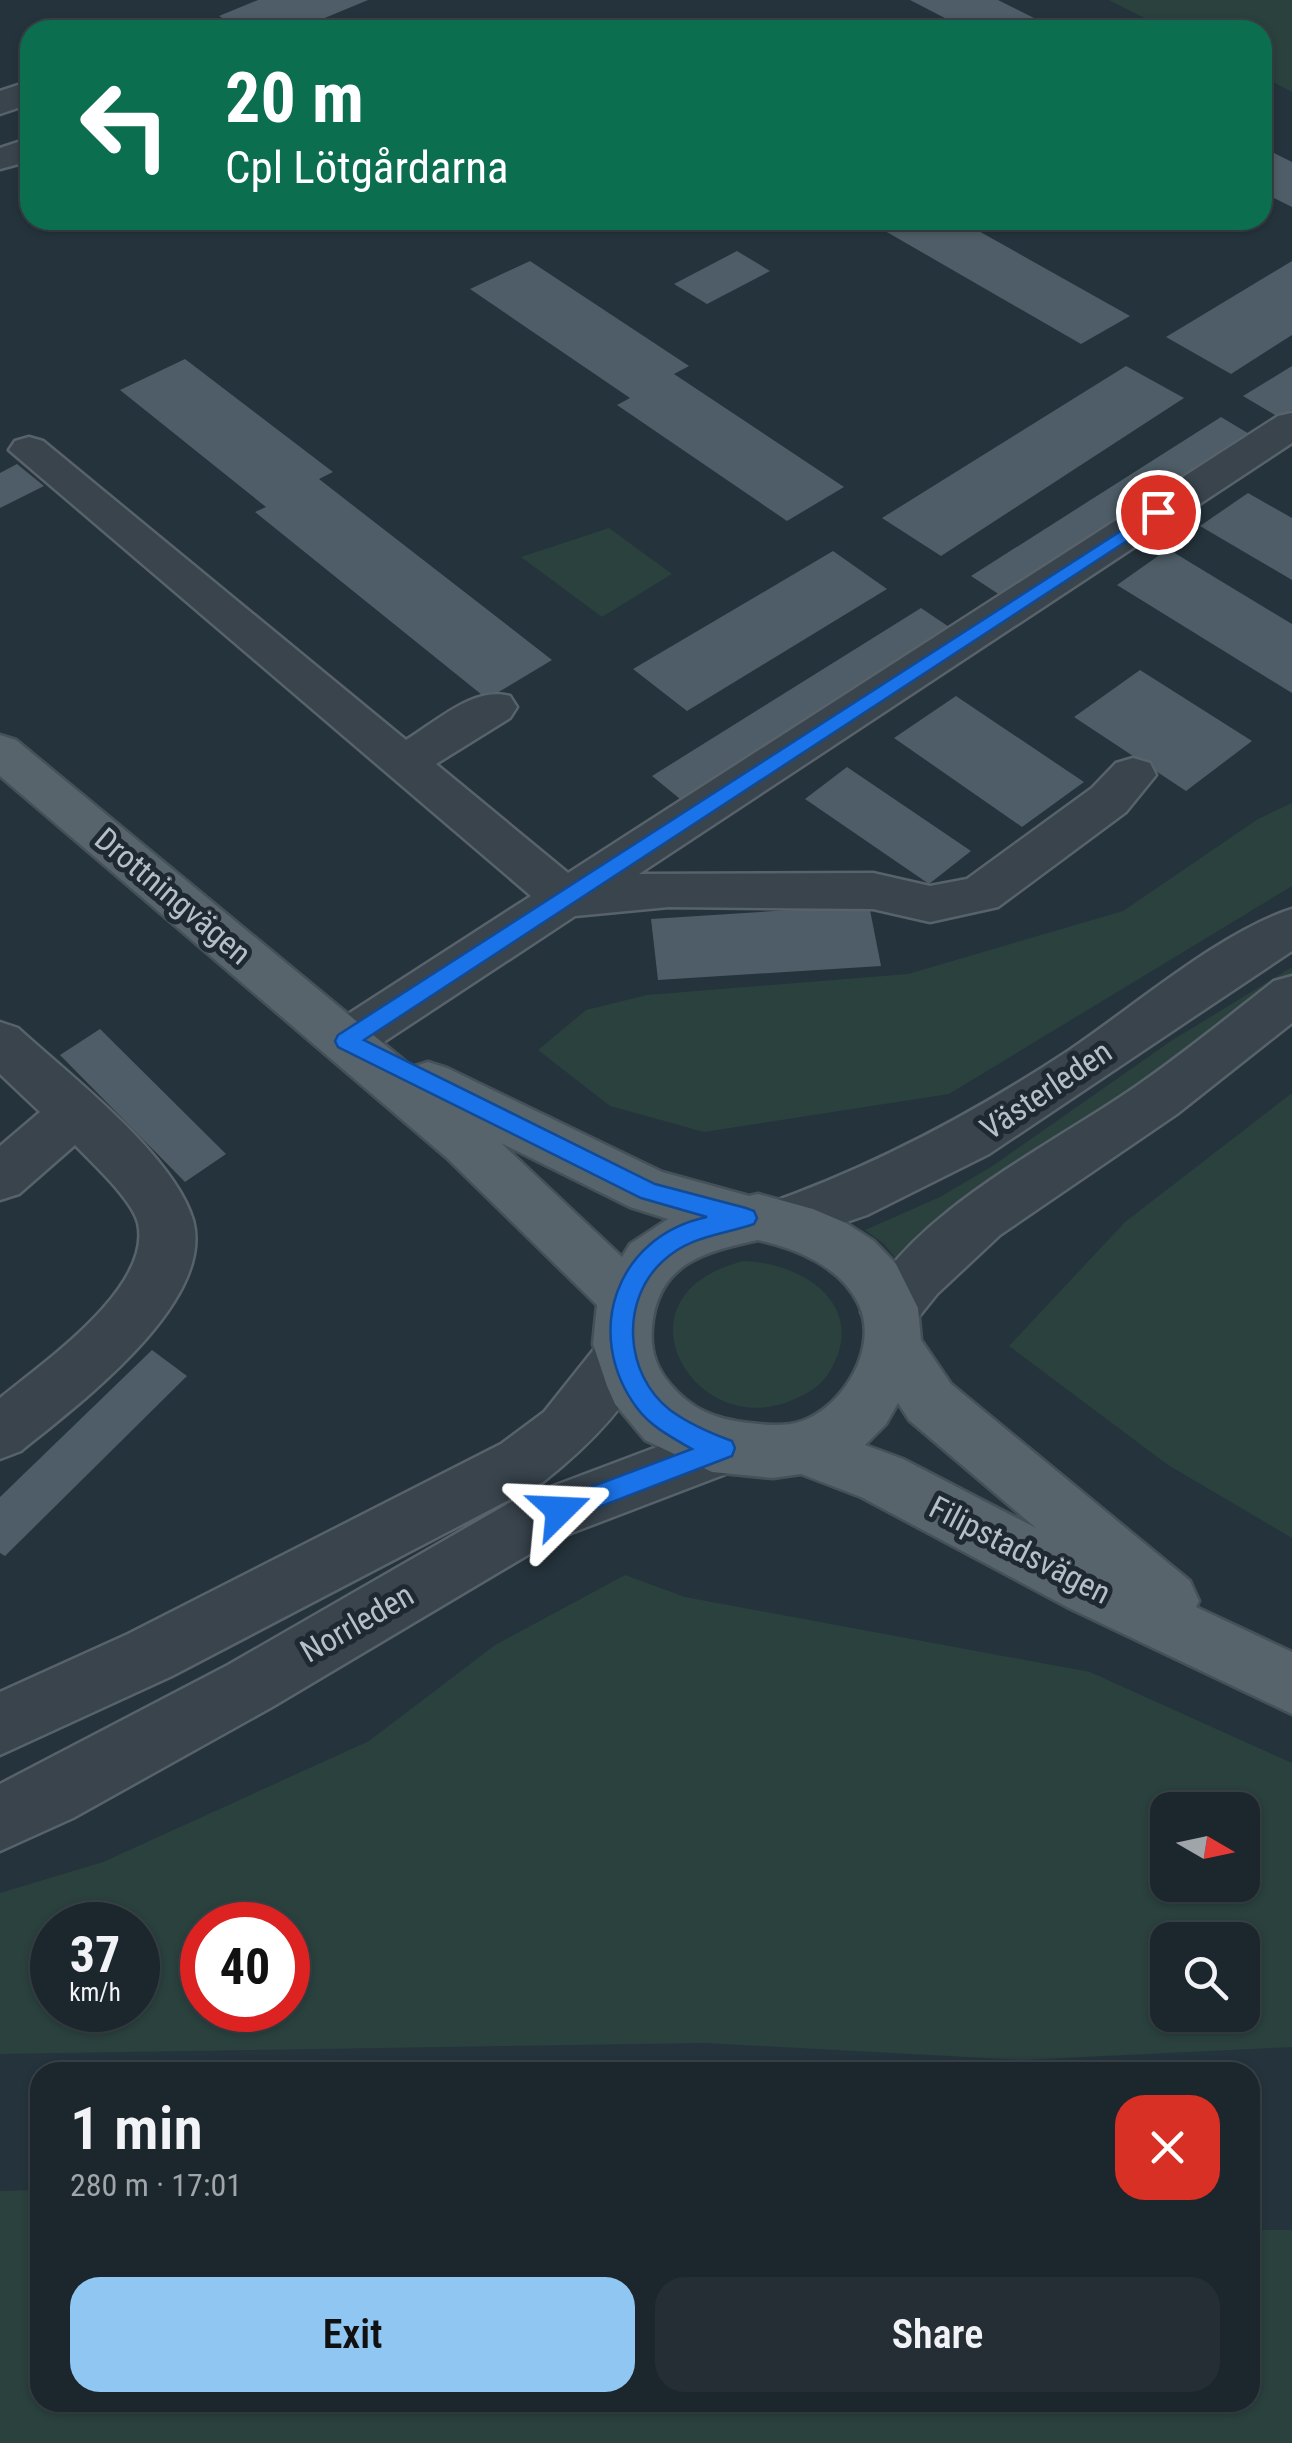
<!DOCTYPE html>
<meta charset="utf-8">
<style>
body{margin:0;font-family:"Roboto Condensed",sans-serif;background:#252e35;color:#f1f3f6;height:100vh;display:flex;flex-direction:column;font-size:38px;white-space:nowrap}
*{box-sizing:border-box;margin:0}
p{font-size:32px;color:#a0a5aa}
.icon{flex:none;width:55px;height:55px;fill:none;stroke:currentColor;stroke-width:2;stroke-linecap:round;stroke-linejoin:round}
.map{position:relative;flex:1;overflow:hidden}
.panel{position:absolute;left:30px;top:2062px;width:1230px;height:350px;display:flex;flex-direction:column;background:#1c262d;border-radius:30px;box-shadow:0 2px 8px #0004,0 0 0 2px #3a4349}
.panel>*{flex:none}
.guide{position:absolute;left:20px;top:20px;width:1252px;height:210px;border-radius:30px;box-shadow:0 2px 8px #0004,0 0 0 2px #3a4349;background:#0b6e4f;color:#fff;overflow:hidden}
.needle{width:65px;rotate:99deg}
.buttons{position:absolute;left:1150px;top:1792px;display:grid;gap:20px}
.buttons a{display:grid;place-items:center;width:110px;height:110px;border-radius:20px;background:#1c262d;box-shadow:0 2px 8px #0004,0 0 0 2px #3a4349;font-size:50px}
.speed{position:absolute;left:30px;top:1902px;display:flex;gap:20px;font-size:50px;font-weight:700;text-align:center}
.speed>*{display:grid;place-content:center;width:130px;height:130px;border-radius:50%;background:#1c262d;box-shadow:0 2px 8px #0004,0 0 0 2px #3a4349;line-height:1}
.speed small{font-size:25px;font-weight:400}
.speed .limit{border:15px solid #d22;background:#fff;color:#111}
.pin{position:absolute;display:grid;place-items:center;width:85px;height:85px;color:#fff;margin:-42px;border:5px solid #fff;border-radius:50%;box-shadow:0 2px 10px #0007}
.me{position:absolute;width:110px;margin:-55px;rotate:69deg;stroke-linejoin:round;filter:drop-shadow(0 0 8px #0008)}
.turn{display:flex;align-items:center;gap:35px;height:210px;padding:0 40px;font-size:45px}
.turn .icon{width:130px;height:130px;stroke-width:2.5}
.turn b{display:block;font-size:70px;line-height:85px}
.round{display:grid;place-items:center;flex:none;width:105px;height:105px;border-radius:30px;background:#252e35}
.overview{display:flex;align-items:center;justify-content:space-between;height:170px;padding:0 40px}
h1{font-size:60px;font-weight:600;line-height:75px}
.cta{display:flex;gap:20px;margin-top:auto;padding:20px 40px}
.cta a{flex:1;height:115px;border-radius:30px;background:#90c7f2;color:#111;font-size:40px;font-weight:600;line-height:115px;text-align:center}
.cta a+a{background:#252e35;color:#f1f3f6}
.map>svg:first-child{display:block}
</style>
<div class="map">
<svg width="1292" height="2443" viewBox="0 0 1292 2443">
<rect width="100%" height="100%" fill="#25333c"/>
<!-- green -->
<path fill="#2a413e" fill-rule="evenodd" d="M1109,0h183v92l-29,-15 -1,-47h-94z
M609,528l63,46 -70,43 -81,-60z
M1292,803v83l-343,208 -245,38 -94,-26 -72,-56 48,-40 61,-15 261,-21 215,-63 135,-92z
M1292,967v10l-387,293 -21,-26 -19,-14 75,-33 51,-30 180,-126z
M1292,1093v445l-124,-73 -159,-119 116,-124z
M744,1261c59,2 125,44 86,110 -9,16 -25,24 -42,31 -97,36 -179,-108 -44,-141z
M625,1575l60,22 405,75 202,91v284l-270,13 -317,-17 -705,11v-161l103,-31 266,-121 126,-96zM1168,1810h74v75h-74zM52,1925h86v85h-86zM202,1925h86v85h-86zM1168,1940h74v75h-74z
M40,2190v212h1210v-172h42v213h-1292v-252z"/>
<!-- building -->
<path fill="#4e5d67" d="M258,0h110l-72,30h-54l-23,-14z
M910,0h88l60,30h-90z
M1262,147l30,15v45l-30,-15z
M866,220h93l171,96 -49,28z
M737,251l33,20 -63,33 -33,-20z
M530,261l159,105 -15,8 170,113 -57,34 -170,-116 13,-7 -160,-109z
M1292,261v74l-61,39 -65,-37z
M185,359l148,113 -14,7 233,181 -65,39 -232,-187 11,-5 -146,-117z
M1126,366l58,32 -243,158 -59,-38z
M1292,366v44l-12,8 -37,-22z
M1221,417l30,18 -248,162 -32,-21z
M17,464l27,22 -44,22v-35z
M1248,493l44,25v62l-92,-54z
M1168,549l124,75v69l-175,-108z
M833,551l54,38 -200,122 -54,-42z
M921,608l34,23 -270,172 -33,-27z
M1140,670l112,71 -66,50 -112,-74z
M956,696l128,86 -62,45 -128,-89z
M847,767l124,84 -42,33 -124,-85z
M869,905l12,61 -223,14 -7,-61z
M100,1029l126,125 -41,28 -125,-127z
M152,1350l35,26 -182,180 -5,-3v-56z"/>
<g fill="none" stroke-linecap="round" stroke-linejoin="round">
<!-- minor casing -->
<g stroke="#57626b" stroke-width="5">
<path id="minor" d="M30,81v23l-30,10v-23z
M30,138v23l-30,8v-21z
M1292,413v30l-653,431 234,-1 57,13 37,-7 125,-91 24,-25 17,-5 17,5 6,12 -30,37 -128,95 -68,15 -57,-13 -204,-2 -94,9 -211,139 -18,6 -18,-6 -8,-14 8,-14 203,-131 -522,-446 6,-9 14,-4 14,4 363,299c31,-19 68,-54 104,-44l7,11 -7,11 -74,46 132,109 710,-457z
M1292,909v42l-303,203 -122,61 -84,29 -19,-7 -8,-16 8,-16c109,-38 207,-90 304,-154 64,-43 153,-120 224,-142z
M1292,976v47l-115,91 -177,121 -63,59 -28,35 -20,7 -20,-7 -8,-17c48,-99 186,-164 274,-225 48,-33 93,-70 139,-106z
M0,1022l18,6c50,46 156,127 175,192 23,83 -117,186 -172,231l-21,8v-61c44,-36 153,-111 138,-175 -6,-24 -46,-60 -63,-78l-56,49 -19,6v-54l40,-34 -40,-38z
M623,1331l20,7 9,18c-24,51 -66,92 -109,126l-371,194 -172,79v-63l128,-58 373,-190 43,-32 59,-74z
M723,1422l21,7 9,19 -9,19 -191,73 -281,167 -199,111 -73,33v-67l228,-119 283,-163z"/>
</g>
<!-- major casing -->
<g stroke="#455059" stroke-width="5">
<path id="major" d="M0,735l16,5 396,327 16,-5 19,6 215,104 87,24 9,-2 55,15 33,14 28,18 22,23 22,44 3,32 30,44 239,197 9,20 -3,6 96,45v62l-223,-106 -208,-111 -60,-23 -28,4 -61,-6 -67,-32 -30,-36 -8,-18 -14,-42 4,-39 -150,-147 -447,-382zM501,1143l129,64 38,12 -38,25 -8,13zM758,1240c37,8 82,26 100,63 22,43 -14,103 -56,118 -18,6 -36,4 -53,2 -34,-4 -57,-13 -79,-39 -14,-16 -20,-35 -18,-56 5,-64 51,-76 106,-88zM898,1403l11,17 127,108 -133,-69 -38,-14 21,-21z"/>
</g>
<!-- minor -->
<use href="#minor" fill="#39444d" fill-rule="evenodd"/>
<!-- major -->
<use href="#major" fill="#57646c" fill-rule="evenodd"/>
</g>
<!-- route -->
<path fill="#1a73e8" stroke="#114b97" stroke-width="2.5" d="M1158,507l7,1v8l-801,524 291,144 91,24 8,3 3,7 -3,6c-32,11 -65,12 -91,37 -43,39 -39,113 7,149 19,14 40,23 62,31l3,7 -3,8 -172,66 -9,-4 -3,-8 3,-8 141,-53c-19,-11 -41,-22 -55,-41 -55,-74 -21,-172 70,-191l-66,-19 -303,-151 -3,-6 3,-6z"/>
<g text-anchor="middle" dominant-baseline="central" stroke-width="10" stroke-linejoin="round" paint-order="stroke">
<!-- street labels -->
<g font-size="32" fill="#b5bfc8" stroke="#1e2932">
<text transform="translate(173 896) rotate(40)">Drottningvägen</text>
<text transform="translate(1046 1090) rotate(-34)">Västerleden</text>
<text transform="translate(1020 1550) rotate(27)">Filipstadsvägen</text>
<text transform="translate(357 1623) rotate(-30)">Norrleden</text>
</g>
</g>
</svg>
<div class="buttons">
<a><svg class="needle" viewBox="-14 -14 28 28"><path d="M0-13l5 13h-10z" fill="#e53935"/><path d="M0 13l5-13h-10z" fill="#a0a5aa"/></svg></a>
<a><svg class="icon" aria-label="search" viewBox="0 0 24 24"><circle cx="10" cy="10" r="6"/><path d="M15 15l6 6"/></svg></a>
</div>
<div class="speed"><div>37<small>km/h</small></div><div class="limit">40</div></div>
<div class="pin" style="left:1158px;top:512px;background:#d93025"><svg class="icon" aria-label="arrive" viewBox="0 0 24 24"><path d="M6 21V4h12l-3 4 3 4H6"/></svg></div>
<svg class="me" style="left:560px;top:1510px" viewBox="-20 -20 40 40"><path d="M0-17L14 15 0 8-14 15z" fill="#1a73e8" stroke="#fff" stroke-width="4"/></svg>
<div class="guide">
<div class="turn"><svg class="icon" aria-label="left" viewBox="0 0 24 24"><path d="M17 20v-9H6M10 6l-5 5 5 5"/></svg><div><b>20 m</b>Cpl Lötgårdarna</div></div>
</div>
<section class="panel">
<div class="overview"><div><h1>1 min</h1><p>280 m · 17:01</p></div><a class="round" style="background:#d93025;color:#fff"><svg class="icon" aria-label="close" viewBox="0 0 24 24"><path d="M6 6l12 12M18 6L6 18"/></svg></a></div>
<div class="cta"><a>Exit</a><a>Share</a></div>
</section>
</div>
